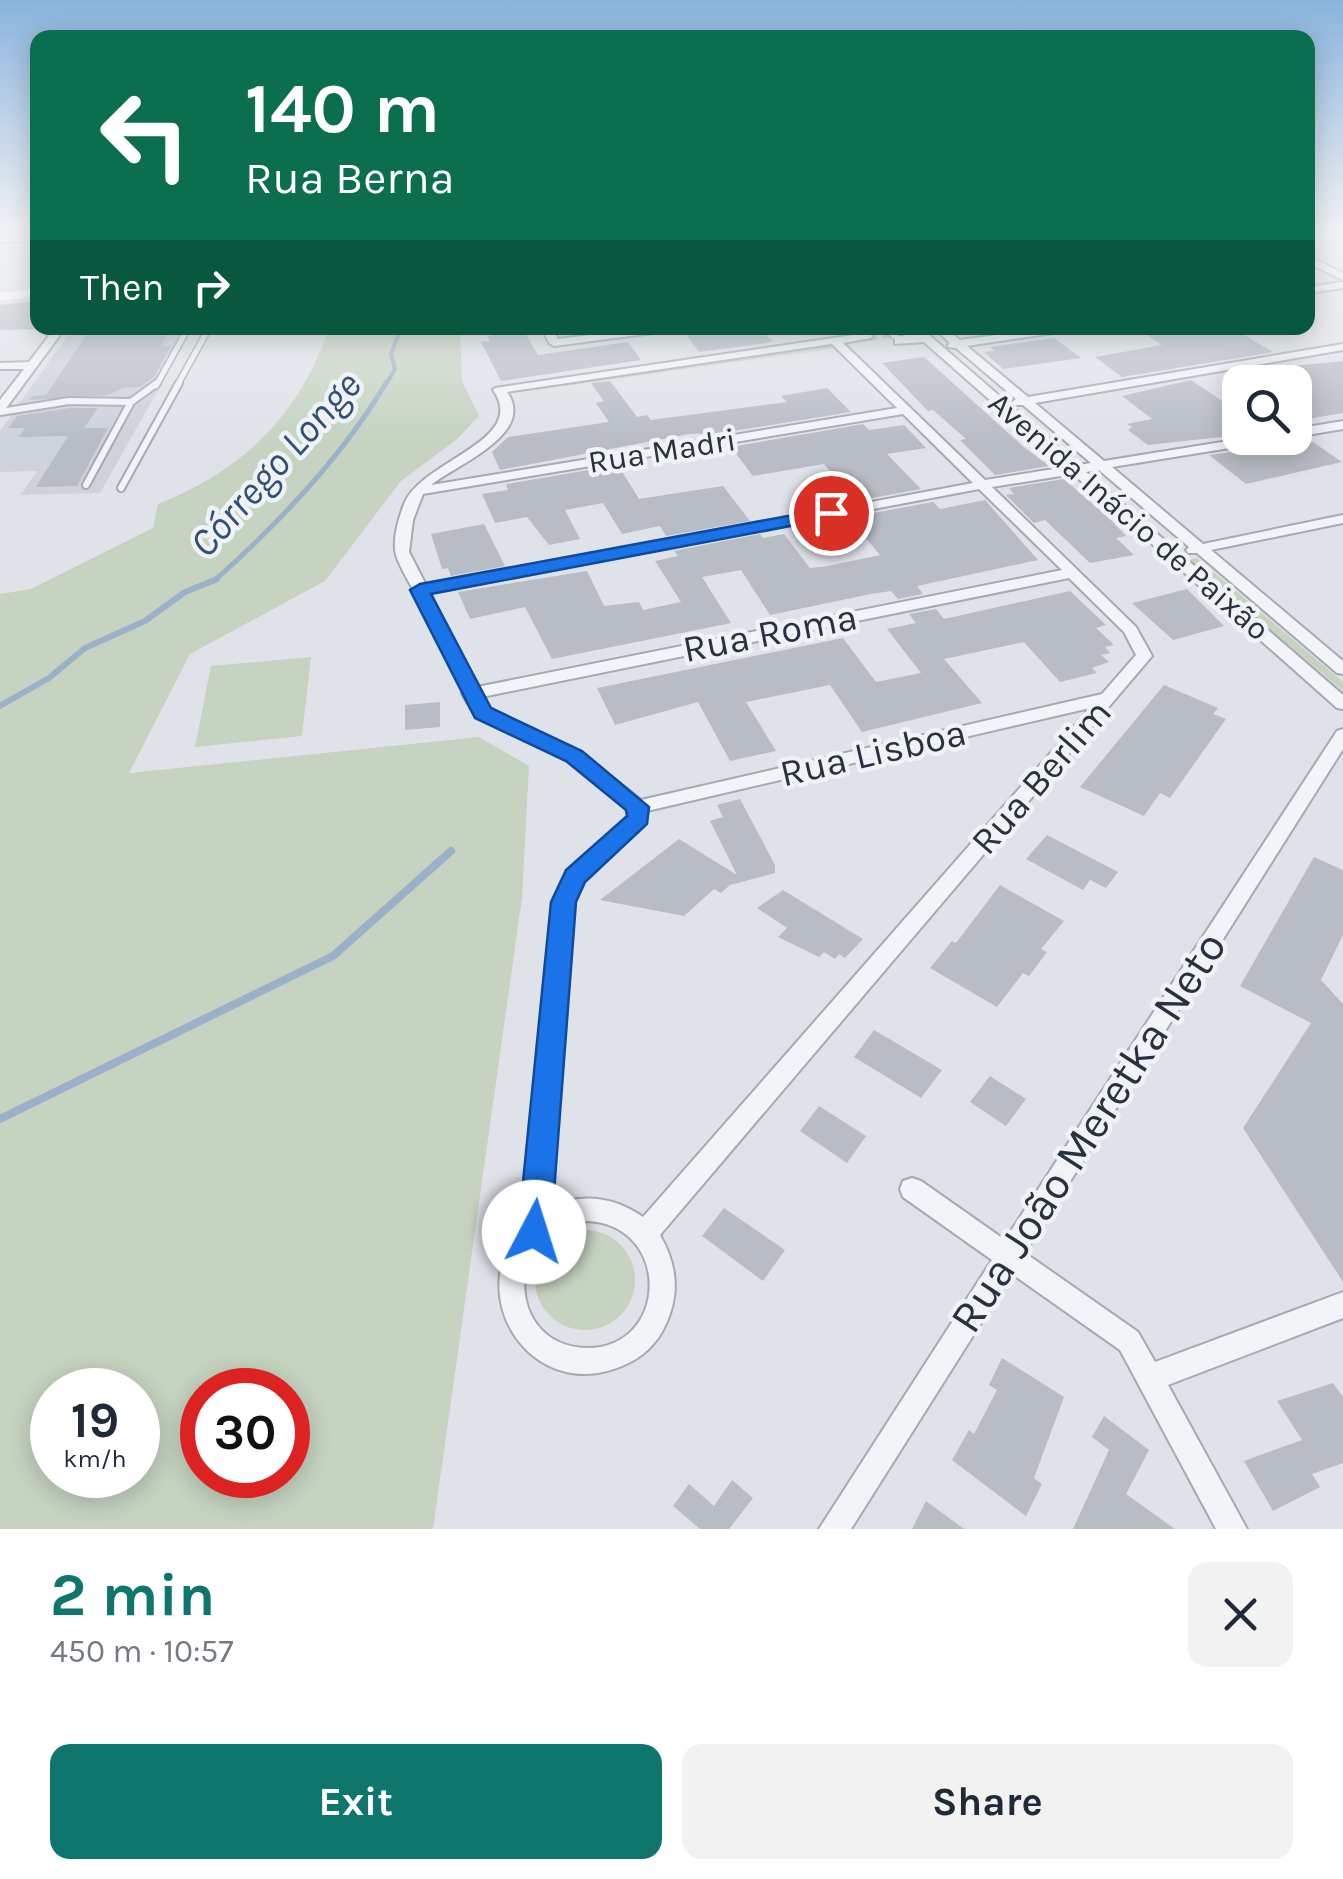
<!DOCTYPE html>
<meta charset="utf-8">
<style>
body{margin:0;font-family:Karla,sans-serif;background:#f2f2f3;color:#1f2937;height:100vh;display:flex;flex-direction:column;font-size:38px;white-space:nowrap}
*{box-sizing:border-box;margin:0}
p{font-size:32px;color:#747a83}
.icon{flex:none;width:55px;height:55px;fill:none;stroke:currentColor;stroke-width:2;stroke-linecap:round;stroke-linejoin:round}
.map{position:relative;height:1529px;overflow:hidden}
.details{display:flex;flex-direction:column;background:#fff;flex:1}
.details>*{flex:none}
.top-card{position:absolute;left:30px;top:30px;width:1285px;height:305px;border-radius:20px;box-shadow:0 5px 25px #0003;background:#0b6e4f;color:#fff;overflow:hidden}
.buttons{position:absolute;left:1222px;top:365px;display:grid;gap:20px}
.buttons a{display:grid;place-items:center;width:90px;height:90px;border-radius:20px;background:#fff;box-shadow:0 5px 25px #0003;font-size:50px}
.speed{position:absolute;left:30px;top:1368px;display:flex;gap:20px;font-size:50px;font-weight:700;text-align:center}
.speed>*{display:grid;place-content:center;width:130px;height:130px;border-radius:50%;background:#fff;box-shadow:0 5px 25px #0003;line-height:1}
.speed small{font-size:25px;font-weight:400}
.speed .limit{border:15px solid #d22;background:#fff;color:#111}
.pin{position:absolute;display:grid;place-items:center;width:85px;height:85px;color:#fff;margin:-42px;border:5px solid #fff;border-radius:50%;box-shadow:0 2px 10px #0007}
.me{position:absolute;width:110px;margin:-55px;rotate:5deg;stroke-linejoin:round;filter:drop-shadow(0 0 8px #0008)}
.turn{display:flex;align-items:center;gap:35px;height:210px;padding:0 50px;font-size:45px}
.turn .icon{width:130px;height:130px;stroke-width:2.5}
.turn b{display:block;font-size:70px;line-height:85px}
.then{display:flex;align-items:center;height:95px;padding:0 50px;background:#0003;gap:20px;font-size:38px}
.round{display:grid;place-items:center;flex:none;width:105px;height:105px;border-radius:20px;background:#f2f2f3}
.headline{display:flex;align-items:center;justify-content:space-between;height:170px;padding:0 50px}
h1{font-size:60px;font-weight:700;line-height:75px;color:#0f766e}
.action{display:flex;gap:20px;margin-top:auto;padding:20px 50px}
.action a{flex:1;height:115px;border-radius:20px;background:#0f766e;color:#fff;font-size:40px;font-weight:700;line-height:115px;text-align:center}
.action a+a{background:#f2f2f3;color:#1f2937}
.map>svg:first-child{display:block}
</style>
<div class="map">
<svg width="1343" height="1529" viewBox="0 0 1343 1529">
<rect width="100%" height="100%" fill="#dfe3e9"/>
<!-- built -->
<path fill="#cdd2db" d="M73,328h120l-93,165 -79,2 16,-24 -37,1v-41z"/>
<!-- green -->
<path fill="#c5d3c0" fill-rule="evenodd" d="M329,328h131l2,53 17,35 -23,24 -55,41 -76,100 -135,73 -61,119 350,-36 50,29 -7,132 -89,631h-433v-935l31,-5 122,-61 5,-24c85,-34 141,-88 171,-176zM52,1390h86v85h-86zM202,1390h86v85h-86z
M832,345l2,3 -319,45z
M1197,558l146,124v9l-154,-131z
M311,657l-9,79 -107,11 16,-81z
M535 1280a50 50 0 1 1 100 0a50 50 0 1 1-100 0Z"/>
<g fill="none" stroke-linecap="round" stroke-linejoin="round">
<!-- stream-far3 -->
<path stroke="#9ab1c9" stroke-width="4" d="M385,386l10,-17 -4,-15 10,-26"/>
<!-- stream-far2 -->
<path stroke="#9ab1c9" stroke-width="5" d="M214,581c64,-57 128,-124 172,-198"/>
<!-- stream-far1 -->
<path stroke="#9ab1c9" stroke-width="6" d="M0,706l49,-28 36,-30 60,-27 40,-29 32,-13"/>
<!-- stream -->
<path stroke="#9ab1c9" stroke-width="8" d="M0,1119l333,-163 118,-105"/>
</g>
<!-- building -->
<path fill="#b7bcc5" d="M38,301v28l-38,1v-25z
M91,328l78,4 -8,14h10l-17,31 -14,10 -17,1 -15,7 -79,5 4,-4 13,-1z
M496,328h26l16,27 90,-13 13,18 -140,21 -20,-39 9,-1 -2,-5 11,-2z
M731,328h29l13,14 -74,10 -14,-19z
M1136,328h97l40,24 -151,25 -27,-20 67,-12z
M1054,338l27,20 -78,11 -19,-17 11,-1 -5,-4z
M924,357l101,91 24,18 -54,9 -35,-35 6,-1 -33,-29 -5,1 -46,-48z
M1343,361v52l-48,8v-39h-36l-17,-11z
M1191,380l49,33v22l-92,10 -20,-15 4,-3 -5,-3 25,-5 -30,-23z
M610,381l27,36 10,-2 4,5 136,-18 -6,-6 46,-8 24,24 -130,21 -32,1 -189,36 -8,-18 16,-15 101,-15 -13,-19 8,-2 -13,-18z
M70,408h28l-14,20h24l-31,58 -41,1 32,-51 -49,1 6,-9h-17l9,-12z
M863,424l6,6 35,-5 22,23 -39,6 34,35 -65,12 -32,-37 -71,12 -22,-29z
M1313,442l29,20 -96,22 -37,-29z
M618,465l21,34 84,-13 27,35 -84,15 -6,-10 -38,8 -19,-31 -38,7 15,29 -31,6 -22,-28 -32,6 -13,-29 26,-4 -2,-6z
M1064,479l46,40 16,17 -10,2 18,17 -44,8 -45,-43 -11,3 -28,-28 8,-1 -5,-6z
M985,500l53,60 -121,26 6,8 -25,5 -7,-8 -20,3 -101,21 -29,-45 -39,7 29,46 -179,36 -27,-52 -55,12 -12,-27 129,-21 17,35 35,-4 4,8 38,-8 -26,-41 23,-5 -4,-5 86,-17 3,4 21,-4 26,34 18,-2 52,-11 -26,-31 19,-4 -5,-6 65,-12 7,7z
M484,524l21,42 -54,10 -3,-8 -6,1 -11,-35z
M1187,589l37,37 -51,14 -41,-37z
M1070,591l36,34 -10,3 18,17 -9,2 5,6 -9,2 8,7 -17,6 5,5 -37,9 -36,-40 -80,17 38,44 -120,29 -32,-47 -84,17 30,49 -46,10 -32,-59 -83,23 -18,-37 246,-50 33,44 45,-9 -34,-44 29,-6 -7,-9 27,-5 8,10z
M1164,685l54,23 -5,6 13,5 -56,79 -10,-5 -16,23 -64,-29z
M440,702v25l-35,3v-25z
M740,799l35,66v8l-45,12 -9,8 -7,-4 -30,27 -84,-16 79,-61 58,36 -27,-54 13,-4 -6,-12z
M1047,835l71,37 -12,16 -16,-8 -7,10 -57,-31z
M1314,857l29,13v65l-22,45 22,24v278l-100,-154 68,-105 -71,-37z
M1000,885l64,36 -23,28 6,3 -18,24 -6,-3 -26,34 -67,-39 22,-27 4,2z
M783,890l80,49 -18,19 -6,-4 -4,5 -11,-7 -5,5 -41,-20 9,-9 -30,-20z
M874,1030l68,40 -21,28 -67,-41z
M990,1076l36,23 -20,27 -36,-24z
M819,1106l47,30 -19,27 -47,-32z
M724,1208l61,42 -22,31 -61,-45z
M1002,1358l62,39 -30,81 8,6 -16,32 -74,-56 17,-30 5,4 23,-44 -8,-5z
M1333,1383l10,14v66l-31,11 8,13 -47,24 -29,-50 58,-21 -25,-39z
M1104,1416l45,34 -23,44 49,35h-102l36,-79 -17,-13z
M732,1480l21,18 -24,31h-29l-27,-23 16,-22 25,22z
M926,1501l38,28h-52z"/>
<g fill="none" stroke-linecap="round" stroke-linejoin="round">
<!-- street-tunnel -->
<path stroke="#babfc7" stroke-width="10" stroke-dasharray="10 5" stroke-linecap="butt" d="M867,336l22,-4"/>
<!-- lane-far1 casing -->
<g stroke="#a4aab3" stroke-width="8">
<path id="lane-far1" d="M209,329l64,-1
M899,331l17,6 -18,2 -5,-4z
M156,386l32,-58
M177,386l32,-58"/>
</g>
<!-- lane casing -->
<g stroke="#a4aab3" stroke-width="10">
<path id="lane" d="M0,412l69,-11 62,1
M86,485l45,-83 26,-19
M121,488l58,-105"/>
</g>
<!-- street casing -->
<g stroke="#a4aab3" stroke-width="4">
<path id="street" d="M38,235v6l-38,1v-6z
M1308,256l35,17v7l-35,-17z
M1343,282v6l-35,5v-6z
M55,328h10l-61,83 -4,1v-12l24,-31h-24v-6l29,-1z
M542,328h10l6,11 89,-11h26l-5,3 -114,15 -5,-3z
M910,328h11l158,137 12,-2 -68,-58h-9l-2,-3 4,-3 -60,-51 -8,-1 1,-5 -15,-14h11l15,12 88,-12h24l-5,3 -100,15 61,51 315,-53v6l-308,53 69,58 143,-23h26l-6,4 -155,25 91,77 140,-29v8l-132,27 132,111v13l-6,-1 -140,-120h-9l-2,-3 3,-3 -90,-77 -13,2 257,223v14l-6,-1 -264,-234 -81,13 144,140 16,29 -492,579c17,30 20,58 6,89 -9,20 -24,34 -44,42 -89,38 -161,-68 -100,-141l31,-323 15,-31 62,-55 -1,-6 -61,-50 -92,-43 -14,-23 1,-2c-15,-32 -31,-64 -47,-97 -6,-12 -16,-27 -20,-40 -4,-15 3,-39 9,-53 19,-42 124,-62 88,-112l2,-2 372,-55 5,3 -1,2 -28,5 142,137 81,-13 -142,-125 -29,2v-4l23,-4zM832,344l65,64 -466,77c24,-20 106,-51 76,-93zM903,414l70,69 -547,102 -17,-33 4,-32 10,-26zM979,489l83,81 -585,117 -47,-94zM1069,578l55,54 12,23 -34,39 -461,106 -61,-48 -91,-43 -7,-12zM1090,708l-447,509c-30,-21 -61,-24 -95,-10l25,-305 10,-22 62,-57 2,-12zM587,1221c85,4 82,127 0,127 -83,-1 -84,-123 0,-127z
M1343,421v8l-48,8v-8z
M1343,729v20l-318,504 113,79 17,30 188,-70v26l-175,67 79,144h-31l-96,-179 -108,-76 -161,255h-32l173,-269 -89,-63 -3,-8 3,-8 9,-3 9,3 84,59 332,-509z"/>
</g>
<!-- lane-far1 -->
<use href="#lane-far1" stroke="#f2f4f7" stroke-width="5"/>
<!-- lane -->
<use href="#lane" stroke="#f2f4f7" stroke-width="6"/>
<!-- street -->
<use href="#street" fill="#f2f4f7" fill-rule="evenodd"/>
<!-- secondary -->
<path fill="#fff" fill-rule="evenodd" d="M38,288v8l-38,5v-8z"/>
</g>
<!-- sky -->
<linearGradient id="sky" x2="0" y2="1"><stop stop-color="#89b3dc"/><stop offset="0.52" stop-color="#f1f2f5"/><stop offset="1" stop-color="#f1f2f5" stop-opacity="0"/></linearGradient>
<rect width="1343" height="443" fill="url(#sky)"/>
<!-- route -->
<path fill="#1a73e8" stroke="#114b97" stroke-width="2.5" d="M831,508l7,1v8l-407,77 60,114 91,43 67,56 -2,17 -62,58 -9,20 -25,330 -5,11 -12,5 -11,-5 -5,-11 33,-330 15,-32 61,-54 -1,-6 -60,-49 -91,-43 -65,-128 10,-6z"/>
<g text-anchor="middle" dominant-baseline="central" stroke-width="9" stroke-linejoin="round" paint-order="stroke">
<!-- far-street labels -->
<g font-size="32" fill="#283140" stroke="#eff2f6">
<text transform="translate(662 451) rotate(-9)">Rua Madri</text>
<text transform="translate(1129 516) rotate(41)">Avenida Inácio de Paixão</text>
</g>
<!-- street labels -->
<g font-size="38" fill="#283140" stroke="#eff2f6">
<text transform="translate(770 633) rotate(-11)">Rua Roma</text>
<text transform="translate(873 753) rotate(-13)">Rua Lisboa</text>
<text transform="translate(1041 777) rotate(-49)">Rua Berlim</text>
</g>
<!-- water labels -->
<g font-size="40" font-style="italic" fill="#325074" stroke="#eff2f6">
<text transform="translate(275 464) rotate(-48)">Córrego Longe</text>
</g>
<!-- near-street labels -->
<g font-size="45" fill="#283140" stroke="#eff2f6">
<text transform="translate(1088 1132) rotate(-57)">Rua João Meretka Neto</text>
</g>
</g>
</svg>
<div class="buttons">
<a><svg class="icon" aria-label="search" viewBox="0 0 24 24"><circle cx="10" cy="10" r="6"/><path d="M15 15l6 6"/></svg></a>
</div>
<div class="speed"><div>19<small>km/h</small></div><div class="limit">30</div></div>
<div class="pin" style="left:831px;top:513px;background:#d93025"><svg class="icon" aria-label="arrive" viewBox="0 0 24 24"><path d="M6 21V4h12l-3 4 3 4H6"/></svg></div>
<svg class="me" style="left:534px;top:1232px" viewBox="-20 -20 40 40"><circle r="19" fill="#fff"/><path d="M0-13L10 11 0 6-10 11z" fill="#1a73e8"/></svg>
<div class="top-card">
<div class="turn"><svg class="icon" aria-label="left" viewBox="0 0 24 24"><path d="M17 20v-9H6M10 6l-5 5 5 5"/></svg><div><b>140 m</b>Rua Berna</div></div>
<div class="then">Then<svg class="icon" aria-label="right" viewBox="0 0 24 24"><path d="M7 20v-9h11M14 6l5 5-5 5"/></svg></div>
</div>
</div>
<section class="details">
<div class="headline"><div><h1>2 min</h1><p>450 m · 10:57</p></div><a class="round"><svg class="icon" aria-label="close" viewBox="0 0 24 24"><path d="M6 6l12 12M18 6L6 18"/></svg></a></div>
<div class="action"><a>Exit</a><a>Share</a></div>
</section>
